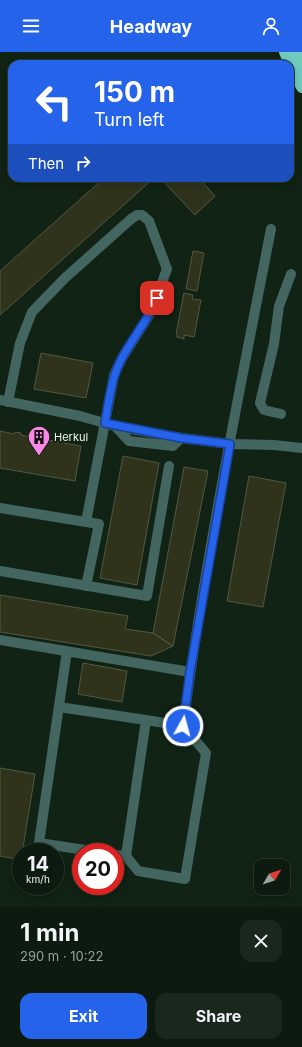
<!DOCTYPE html>
<meta charset="utf-8">
<style>
body{margin:0;font-family:Inter,sans-serif;background:#1a271d;color:#f1f3f6;height:100vh;display:flex;flex-direction:column;font-size:15px;white-space:nowrap}
*{box-sizing:border-box;margin:0}
p{font-size:13px;color:#9aa19e}
.icon{flex:none;width:22px;height:22px;fill:none;stroke:currentColor;stroke-width:2;stroke-linecap:round;stroke-linejoin:round}
.map{position:relative;height:855px;overflow:hidden}
.sheet{display:flex;flex-direction:column;background:#0c1a0f;flex:1}
.sheet>*{flex:none}
.hud{position:absolute;left:8px;top:8px;width:286px;height:122px;border-radius:12px;box-shadow:0 2px 10px #0003,0 0 0 1px #2c382f;background:#2563eb;color:#fff;overflow:hidden}
.needle{width:26px;rotate:51deg}
.fabs{position:absolute;left:254px;top:807px;display:grid;gap:8px}
.fabs a{display:grid;place-items:center;width:36px;height:36px;border-radius:8px;background:#0c1a0f;box-shadow:0 2px 10px #0003,0 0 0 1px #2c382f;font-size:20px}
.speed{position:absolute;left:12px;top:791px;display:flex;gap:8px;font-size:20px;font-weight:700;text-align:center}
.speed>*{display:grid;place-content:center;width:52px;height:52px;border-radius:50%;background:#0c1a0f;box-shadow:0 2px 10px #0003,0 0 0 1px #2c382f;line-height:1}
.speed small{font-size:10px;font-weight:400}
.speed .limit{border:6px solid #d22;background:#fff;color:#111}
.pin{position:absolute;display:grid;place-items:center;width:34px;height:34px;color:#fff;margin:-17px;border-radius:8px;box-shadow:0 2px 6px #0006}
.me{position:absolute;width:44px;margin:-22px;rotate:7deg;stroke-linejoin:round;filter:drop-shadow(0 0 3px #0008)}
.turn{display:flex;align-items:center;gap:14px;height:84px;padding:0 20px;font-size:18px}
.turn .icon{width:52px;height:52px;stroke-width:2.5}
.turn b{display:block;font-size:28px;line-height:34px}
.then{display:flex;align-items:center;height:38px;padding:0 20px;background:#0003;gap:8px;font-size:15px}
.round{display:grid;place-items:center;flex:none;width:42px;height:42px;border-radius:12px;background:#1a271d}
.headline{display:flex;align-items:center;justify-content:space-between;height:68px;padding:0 20px}
h1{font-size:24px;font-weight:700;line-height:30px}
.button{display:flex;gap:8px;margin-top:auto;padding:8px 20px}
.button a{flex:1;height:46px;border-radius:12px;background:#2563eb;color:#fff;font-size:16px;font-weight:700;line-height:46px;text-align:center}
.button a+a{background:#1a271d;color:#f1f3f6}
header{display:flex;justify-content:space-between;align-items:center;height:52px;padding:0 20px;background:#2563eb;color:#fff;font-size:18px;font-weight:700}
.map>svg:first-child{display:block}
</style>
<header><svg class="icon" aria-label="menu" viewBox="0 0 24 24"><path d="M4 6h16M4 12h16M4 18h16"/></svg>Headway<svg class="icon" aria-label="person" viewBox="0 0 24 24"><circle cx="12" cy="8" r="4"/><path d="M4 21q1-7 8-7t8 7"/></svg></header>
<div class="map">
<svg width="302" height="855" viewBox="0 0 302 855">
<rect width="100%" height="100%" fill="#102314"/>
<!-- building -->
<path fill="#30331b" stroke="#54583f" d="M104,126h50l-154,137v-44z
M160,126h39l16,18 -20,19z
M193,199l11,2 -7,38 -11,-2z
M184,241l9,2 -1,4 9,1 -7,37 -10,-2v4l-7,-2v-3h-1z
M41,301l52,10 -7,35 -52,-9z
M0,379l14,3 1,-2 6,1v2l38,7 1,-4 5,1 -1,4 17,3 -6,35 -75,-13z
M123,404l36,7 -22,122 -37,-7z
M184,415l24,4 -35,175 -20,-13z
M249,424l37,7 -23,124 -36,-6z
M0,543l128,21 -3,13 28,4 20,13 -22,10 -151,-24z
M83,611l44,8 -5,31 -44,-8z
M0,716l35,6 -14,86 -21,-4z"/>
<g fill="none" stroke-linecap="round" stroke-linejoin="round">
<!-- minor -->
<path stroke="#446661" stroke-width="10" d="M0,348l80,16 35,10 66,12 49,6 44,1 28,3
M281,362l-17,-4 -4,-7 14,-59 5,-38 12,-32
M115,374l14,15 44,5 8,-8
M0,456l86,14 28,-147 8,-17 29,-46 16,-43 -18,-48 -7,-6h-5l-6,4 -66,59 -33,34 -12,31 -12,59
M0,519l147,25 22,-130
M86,534l13,-62 -13,-2
M0,588l190,32
M67,599l-28,192 59,9
M59,655l87,13 -20,136 -11,-1
M146,668l37,6c22,-167 56,-332 88,-497
M126,804l12,15 47,8 21,-126 -23,-27"/>
<!-- highway -->
<path stroke="#71cbbf" stroke-width="12" d="M285,0l5,12
M296,0l6,17
M290,12l12,23"/>
</g>
<g fill="none" stroke-linecap="round" stroke-linejoin="round">
<!-- route casing -->
<g stroke="#184099" stroke-width="10">
<path id="route" d="M157,246c-9,23 -25,40 -36,62 -10,19 -12,41 -16,63l76,15 49,6 -40,228 -7,54"/>
</g>
<!-- route -->
<use href="#route" stroke="#2563eb" stroke-width="7"/>
</g>
<!-- icons -->
<defs>
<g id="building-pin" transform="scale(1.15)"><path d="M0 17L-7.5 6A9.5 9.5 0 1 1 7.5 6Z" fill="#fc86e4" stroke="#102314"/><path d="M-4-6H4V6H1V3H-1V6H-4ZM-2.5-4.3h1.7v1.8h-1.7ZM.8-4.3h1.7v1.8H.8ZM-2.5-1h1.7V.8h-1.7ZM.8-1h1.7V.8H.8Z" fill="#111"/></g>
</defs>
<g fill-rule="evenodd">
<use href="#building-pin" x="39" y="385"/>
</g>
<g text-anchor="middle" dominant-baseline="central" stroke-width="3.5" stroke-linejoin="round" paint-order="stroke">
<!-- poi labels -->
<g font-size="11" fill="#ebf8ed" stroke="#102314" text-anchor="start">
<text x="54" y="385">Herkul</text>
</g>
</g>
</svg>
<div class="fabs">
<a><svg class="needle" viewBox="-14 -14 28 28"><path d="M0-13l5 13h-10z" fill="#e53935"/><path d="M0 13l5-13h-10z" fill="#9aa19e"/></svg></a>
</div>
<div class="speed"><div>14<small>km/h</small></div><div class="limit">20</div></div>
<div class="pin" style="left:157px;top:246px;background:#d93025"><svg class="icon" aria-label="arrive" viewBox="0 0 24 24"><path d="M6 21V4h12l-3 4 3 4H6"/></svg></div>
<svg class="me" style="left:183px;top:674px" viewBox="-20 -20 40 40"><circle r="17" fill="#2563eb" stroke="#fff" stroke-width="3"/><path d="M0-11L8 9 0 5-8 9z" fill="#fff"/></svg>
<div class="hud">
<div class="turn"><svg class="icon" aria-label="left" viewBox="0 0 24 24"><path d="M17 20v-9H6M10 6l-5 5 5 5"/></svg><div><b>150 m</b>Turn left</div></div>
<div class="then">Then<svg class="icon" aria-label="right" viewBox="0 0 24 24"><path d="M7 20v-9h11M14 6l5 5-5 5"/></svg></div>
</div>
</div>
<section class="sheet">
<div class="headline"><div><h1>1 min</h1><p>290 m · 10:22</p></div><a class="round"><svg class="icon" aria-label="close" viewBox="0 0 24 24"><path d="M6 6l12 12M18 6L6 18"/></svg></a></div>
<div class="button"><a>Exit</a><a>Share</a></div>
</section>
